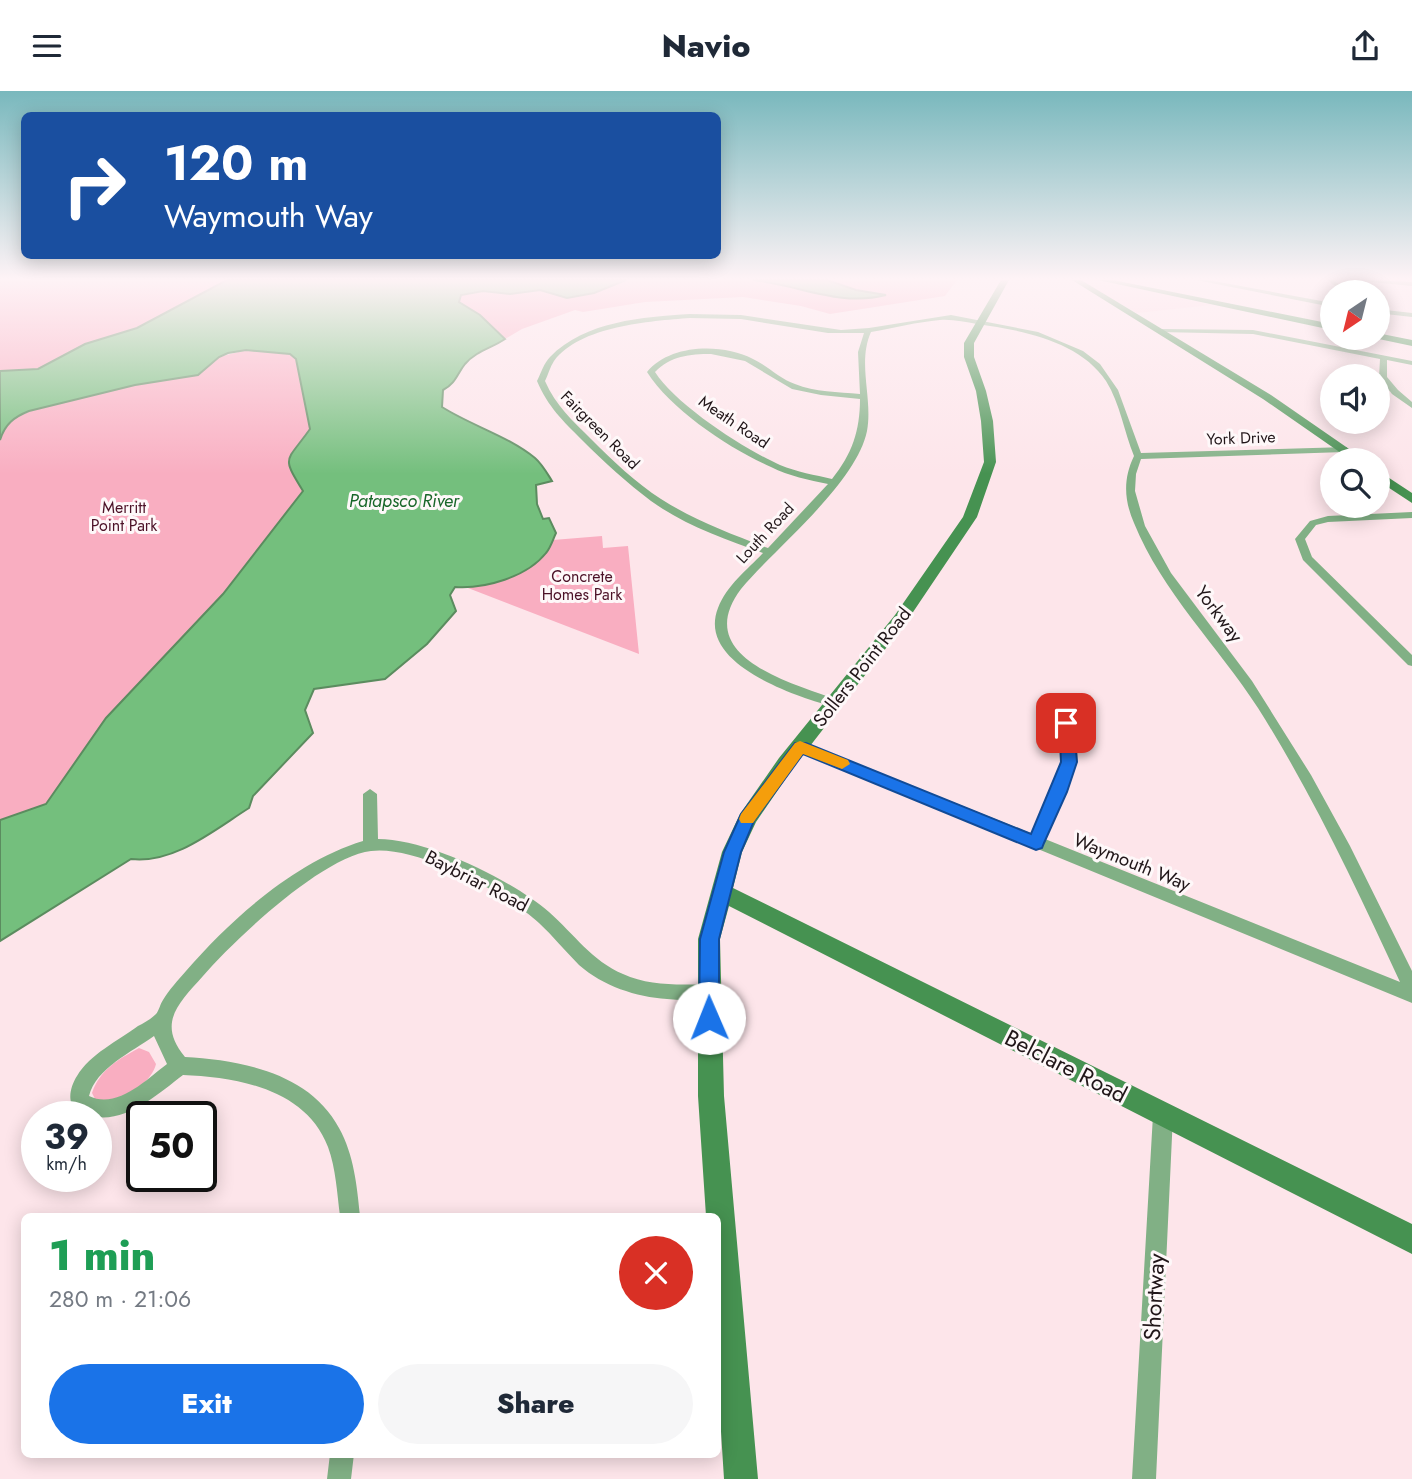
<!DOCTYPE html>
<meta charset="utf-8">
<style>
body{margin:0;font-family:Jost,sans-serif;background:#f6f6f7;color:#1f2937;height:100vh;display:flex;flex-direction:column;font-size:26px;white-space:nowrap}
*{box-sizing:border-box;margin:0}
p{font-size:23px;color:#747a83}
.icon{flex:none;width:38px;height:38px;fill:none;stroke:currentColor;stroke-width:2;stroke-linecap:round;stroke-linejoin:round}
.map{position:relative;flex:1;overflow:hidden}
.sheet{position:absolute;left:21px;top:1122px;width:700px;height:245px;display:flex;flex-direction:column;background:#fff;border-radius:10px;box-shadow:0 4px 18px #0003}
.sheet>*{flex:none}
.banner{position:absolute;left:21px;top:21px;width:700px;height:147px;border-radius:10px;box-shadow:0 4px 18px #0003;background:#1a4fa0;color:#fff;overflow:hidden}
.needle{width:46px;rotate:215deg}
.buttons{position:absolute;left:1320px;top:189px;display:grid;gap:14px}
.buttons a{display:grid;place-items:center;width:70px;height:70px;border-radius:50%;background:#fff;box-shadow:0 4px 18px #0003;font-size:35px}
.speed{position:absolute;left:21px;top:1010px;display:flex;gap:14px;font-size:35px;font-weight:700;text-align:center}
.speed>*{display:grid;place-content:center;width:91px;height:91px;border-radius:50%;background:#fff;box-shadow:0 4px 18px #0003;line-height:1}
.speed small{font-size:18px;font-weight:400}
.speed .limit{border:4px solid #111;border-radius:10px;background:#fff;color:#111}
.pin{position:absolute;display:grid;place-items:center;width:60px;height:60px;color:#fff;margin:-30px;border-radius:14px;box-shadow:0 4px 10px #0006}
.me{position:absolute;width:77px;margin:-38px;rotate:359deg;stroke-linejoin:round;filter:drop-shadow(0 0 5px #0008)}
.turn{display:flex;align-items:center;gap:24px;height:147px;padding:0 28px;font-size:32px}
.turn .icon{width:91px;height:91px;stroke-width:2.5}
.turn b{display:block;font-size:49px;line-height:60px}
.round{display:grid;place-items:center;flex:none;width:74px;height:74px;border-radius:37px;background:#f6f6f7}
.overview{display:flex;align-items:center;justify-content:space-between;height:119px;padding:0 28px}
h1{font-size:42px;font-weight:800;line-height:52px;color:#1e9e55}
.action{display:flex;gap:14px;margin-top:auto;padding:14px 28px}
.action a{flex:1;height:80px;border-radius:42px;background:#1a73e8;color:#fff;font-size:28px;font-weight:800;line-height:80px;text-align:center}
.action a+a{background:#f6f6f7;color:#1f2937}
header{display:flex;justify-content:space-between;align-items:center;height:91px;padding:0 28px;background:#fff;font-size:32px;font-weight:800}
.map>svg:first-child{display:block}
</style>
<header><svg class="icon" aria-label="menu" viewBox="0 0 24 24"><path d="M4 6h16M4 12h16M4 18h16"/></svg>Navio<svg class="icon" aria-label="share" viewBox="0 0 24 24"><path d="M12 15V3M7 8l5-5 5 5M5 13v7h14v-7"/></svg></header>
<div class="map">
<svg width="1412" height="1388" viewBox="0 0 1412 1388">
<rect width="100%" height="100%" fill="#fde5ea"/>
<!-- built -->
<path fill="#fdd7e0" d="M1084,189h16l112,25 -75,8 -54,-30z"/>
<!-- green -->
<path fill="#f9aec1" d="M0,189h227l-94,50 -48,14 -47,25 -38,2z
M626,189c43,0 88,-4 131,0 41,4 81,29 123,13l-24,-3 -29,-10h130l-12,16 -115,18 -29,-8 -58,-9 -98,5 -62,10 -8,-2 -53,19 -17,10 -46,-37 2,-7 22,-4 27,3 30,-4 27,8 27,-5z
M246,259l44,4 6,5 14,70 -21,29 14,33 -80,103 -117,124 -60,86 -46,16v-380c5,-17 15,-23 31,-29l104,-26 63,-10 21,-18z
M602,445l1,12 25,-2 11,108 -171,-66c34,-8 68,-16 85,-48z
M139,957l10,4 7,12c-3,15 -27,34 -42,38 -5,1 -13,-1 -18,-1l-4,-8c8,-23 25,-33 47,-45z"/>
<!-- water -->
<path fill="#74bf7d" stroke="#5b8c5f" stroke-width="2" d="M227,189h399l-32,13 -27,5 -27,-8 -30,4 -27,-3 -22,4 -2,7 21,13 25,24c-13,9 -29,12 -40,25 -8,10 -9,19 -22,26l-1,17c30,19 66,29 93,51 7,6 12,15 17,23l-16,4 1,19 6,15 6,-1 7,15c-3,6 -5,14 -10,20 -19,24 -61,36 -91,34l-5,8 6,16 -29,33 -42,35 -71,10 -9,21 8,23 -60,63 -4,12c-35,22 -75,56 -118,51l-131,82v-121l46,-16 60,-86 117,-124 80,-103c-22,-36 -17,-28 7,-62l-14,-70 -6,-5 -44,-4 -18,3 -9,4 -21,18 -63,10 -106,26c-15,6 -24,13 -29,29v-69l38,-2 47,-25 52,-16z
M753,189h74l29,10 30,5c-47,12 -86,-10 -133,-15z"/>
<g fill="none" stroke-linecap="round" stroke-linejoin="round">
<!-- street -->
<path fill="#81b085" fill-rule="evenodd" d="M1196,189h12l124,23v4z
M1328,189h6l15,12h-7z
M1368,189l44,2v4l-41,-4z
M1377,218l35,4v4l-35,-4z
M690,223l51,1 100,15 28,-2 82,-13 87,17 45,19 17,13 18,26 23,63 206,-6v4l-3,1 -203,7 -5,15 -1,17 10,35 26,47 81,108 59,94 39,71 62,125v32l-617,-254 -2,-3 2,-3h10l228,91 19,-42 10,-30 -3,-39 2,-3h10c16,40 -10,83 -26,119l355,143c-43,-93 -87,-187 -142,-274 -40,-62 -96,-116 -124,-185 -10,-23 -11,-44 0,-67 -10,-24 -14,-53 -28,-75 -26,-40 -85,-51 -129,-57 -12,-2 -25,-5 -37,-4 -23,2 -46,8 -69,12 -14,31 2,66 -4,99 -11,53 -91,116 -126,158 -51,68 51,94 97,111l2,3 -2,3 -4,1c-39,-11 -138,-43 -116,-99 9,-23 29,-38 45,-55 -38,-14 -79,-28 -112,-52 -24,-18 -47,-39 -69,-61 -19,-19 -34,-33 -45,-59 4,-8 7,-18 13,-24 35,-36 93,-40 140,-43zM690,227l51,1 87,14h36l-6,19 2,42c-22,-2 -45,-2 -65,-10 -15,-5 -27,-18 -42,-25 -31,-16 -83,-15 -106,13 24,38 83,77 124,95 18,9 38,13 57,17l-60,64c-37,-14 -74,-28 -107,-49 -25,-16 -49,-39 -70,-60 -19,-19 -35,-33 -46,-58 3,-6 5,-14 9,-20 26,-35 96,-40 136,-43zM711,263l34,7 47,28 29,6 39,4c0,32 -8,55 -28,80 -17,-4 -35,-7 -52,-14 -36,-16 -104,-60 -125,-93 15,-16 35,-18 56,-18z
M1162,238l91,1 159,31v4l-25,-5v17l11,13 14,12v6l-20,-14 -13,-17 1,-18 -127,-25 -93,-2z
M1412,421v6l-84,4 -12,3 -11,14 7,18 100,98v11l-4,-1 -105,-105 -8,-21 15,-18 18,-5z
M370,698l7,5 1,45c50,0 134,41 171,73 25,22 43,49 74,62 26,12 57,11 85,10l6,3 3,5 -3,5c-14,6 -32,3 -47,2 -31,-2 -64,-13 -88,-34 -14,-14 -26,-29 -40,-42 -34,-31 -122,-78 -168,-72 -49,6 -136,88 -168,125 -25,28 -46,47 -18,81 56,3 125,16 154,71 15,27 18,58 21,88h-20c-3,-23 -4,-47 -12,-69 -22,-58 -91,-70 -145,-72 -30,23 -69,59 -107,34 -10,-7 -5,-24 1,-33 13,-22 41,-35 61,-50 6,-3 13,-7 18,-12 3,-3 4,-10 7,-14 6,-10 15,-20 23,-29 46,-53 109,-109 177,-130v-47zM154,945l13,28c-20,15 -50,46 -78,32 7,-28 43,-44 65,-60z
M1163,1014l7,3 3,7 -17,364h-24l21,-364 3,-7z
M330,1363h24l-3,25h-24z"/>
<!-- secondary -->
<path fill="#469251" fill-rule="evenodd" d="M1001,189h8l-35,63v14l12,34 7,30 3,41 -19,55 -70,104 -114,147 -37,54 -14,30 -9,36 679,336v30l-683,-348 -9,33 4,157 34,383h-34l-6,-95v-168h-12l-8,-120v-157l24,-87 18,-38 39,-56 116,-143 68,-98 21,-55 -3,-41 -5,-30 -12,-34v-14z
M1072,189h9l190,115 94,65h-14l-88,-61z
M1098,189h15l219,44v6z
M1377,242l35,7v6l-38,-8h3z
M1377,379l35,23v10l-35,-23z"/>
</g>
<!-- sky -->
<linearGradient id="sky" x2="0" y2="1"><stop stop-color="#79b8bd"/><stop offset="0.49" stop-color="#fef3f6"/><stop offset="1" stop-color="#fef3f6" stop-opacity="0"/></linearGradient>
<rect width="1412" height="383" fill="url(#sky)"/>
<!-- route -->
<path fill="#1a73e8" stroke="#114b97" stroke-width="2" d="M1066,627l8,5 3,39 -10,30 -23,51 -2,5 -6,2 -233,-96 -49,67 -13,31 -22,87v79l-3,7 -7,2 -7,-2 -3,-7 1,-79 24,-87 17,-38 54,-71h11l225,91 30,-72 -2,-39z"/>
<!-- slow -->
<path fill="#f59e0b" d="M800,650l48,19 2,4 -8,5 -39,-15 -50,69h-12l-2,-4 2,-5 54,-71z"/>
<g text-anchor="middle" dominant-baseline="central" stroke-width="6" stroke-linejoin="round" paint-order="stroke">
<!-- far-street labels -->
<g font-size="16" fill="#211619" stroke="#fef8f9">
<text transform="translate(734 331) rotate(34)">Meath Road</text>
<text transform="translate(600 339) rotate(45)">Fairgreen Road</text>
<text transform="translate(1241 347) rotate(-2)">York Drive</text>
<text transform="translate(765 442) rotate(-47)">Louth Road</text>
</g>
<!-- far-park labels -->
<g font-size="16" fill="#4c1127" stroke="#fef8f9">
<text x="124" y="416">Merritt<tspan x="124" dy="18">Point Park</tspan></text>
<text x="582" y="485">Concrete<tspan x="582" dy="18">Homes Park</tspan></text>
</g>
<!-- far-water labels -->
<g font-size="18" font-style="italic" fill="#186629" stroke="#fef8f9">
<text x="404" y="410">Patapsco River</text>
</g>
<!-- street labels -->
<g font-size="19" fill="#211619" stroke="#fef8f9">
<text transform="translate(1219 523) rotate(53)">Yorkway</text>
<text transform="translate(862 576) rotate(-52)">Sollers Point Road</text>
<text transform="translate(1132 771) rotate(22)">Waymouth Way</text>
<text transform="translate(477 790) rotate(27)">Baybriar Road</text>
</g>
<!-- near-street labels -->
<g font-size="23" fill="#211619" stroke="#fef8f9">
<text transform="translate(1066 975) rotate(27)">Belclare Road</text>
<text transform="translate(1154 1206) rotate(-87)">Shortway</text>
</g>
</g>
</svg>
<div class="buttons">
<a><svg class="needle" viewBox="-14 -14 28 28"><path d="M0-13l5 13h-10z" fill="#e53935"/><path d="M0 13l5-13h-10z" fill="#747a83"/></svg></a>
<a><svg class="icon" aria-label="sound" viewBox="0 0 24 24"><path d="M4 9h4l5-4v14l-5-4H4zM17 9q2 3 0 6"/></svg></a>
<a><svg class="icon" aria-label="search" viewBox="0 0 24 24"><circle cx="10" cy="10" r="6"/><path d="M15 15l6 6"/></svg></a>
</div>
<div class="speed"><div>39<small>km/h</small></div><div class="limit">50</div></div>
<div class="pin" style="left:1066px;top:632px;background:#d93025"><svg class="icon" aria-label="arrive" viewBox="0 0 24 24"><path d="M6 21V4h12l-3 4 3 4H6"/></svg></div>
<svg class="me" style="left:709px;top:927px" viewBox="-20 -20 40 40"><circle r="19" fill="#fff"/><path d="M0-13L10 11 0 6-10 11z" fill="#1a73e8"/></svg>
<div class="banner">
<div class="turn"><svg class="icon" aria-label="right" viewBox="0 0 24 24"><path d="M7 20v-9h11M14 6l5 5-5 5"/></svg><div><b>120 m</b>Waymouth Way</div></div>
</div>
<section class="sheet">
<div class="overview"><div><h1>1 min</h1><p>280 m · 21:06</p></div><a class="round" style="background:#d93025;color:#fff"><svg class="icon" aria-label="close" viewBox="0 0 24 24"><path d="M6 6l12 12M18 6L6 18"/></svg></a></div>
<div class="action"><a>Exit</a><a>Share</a></div>
</section>
</div>
